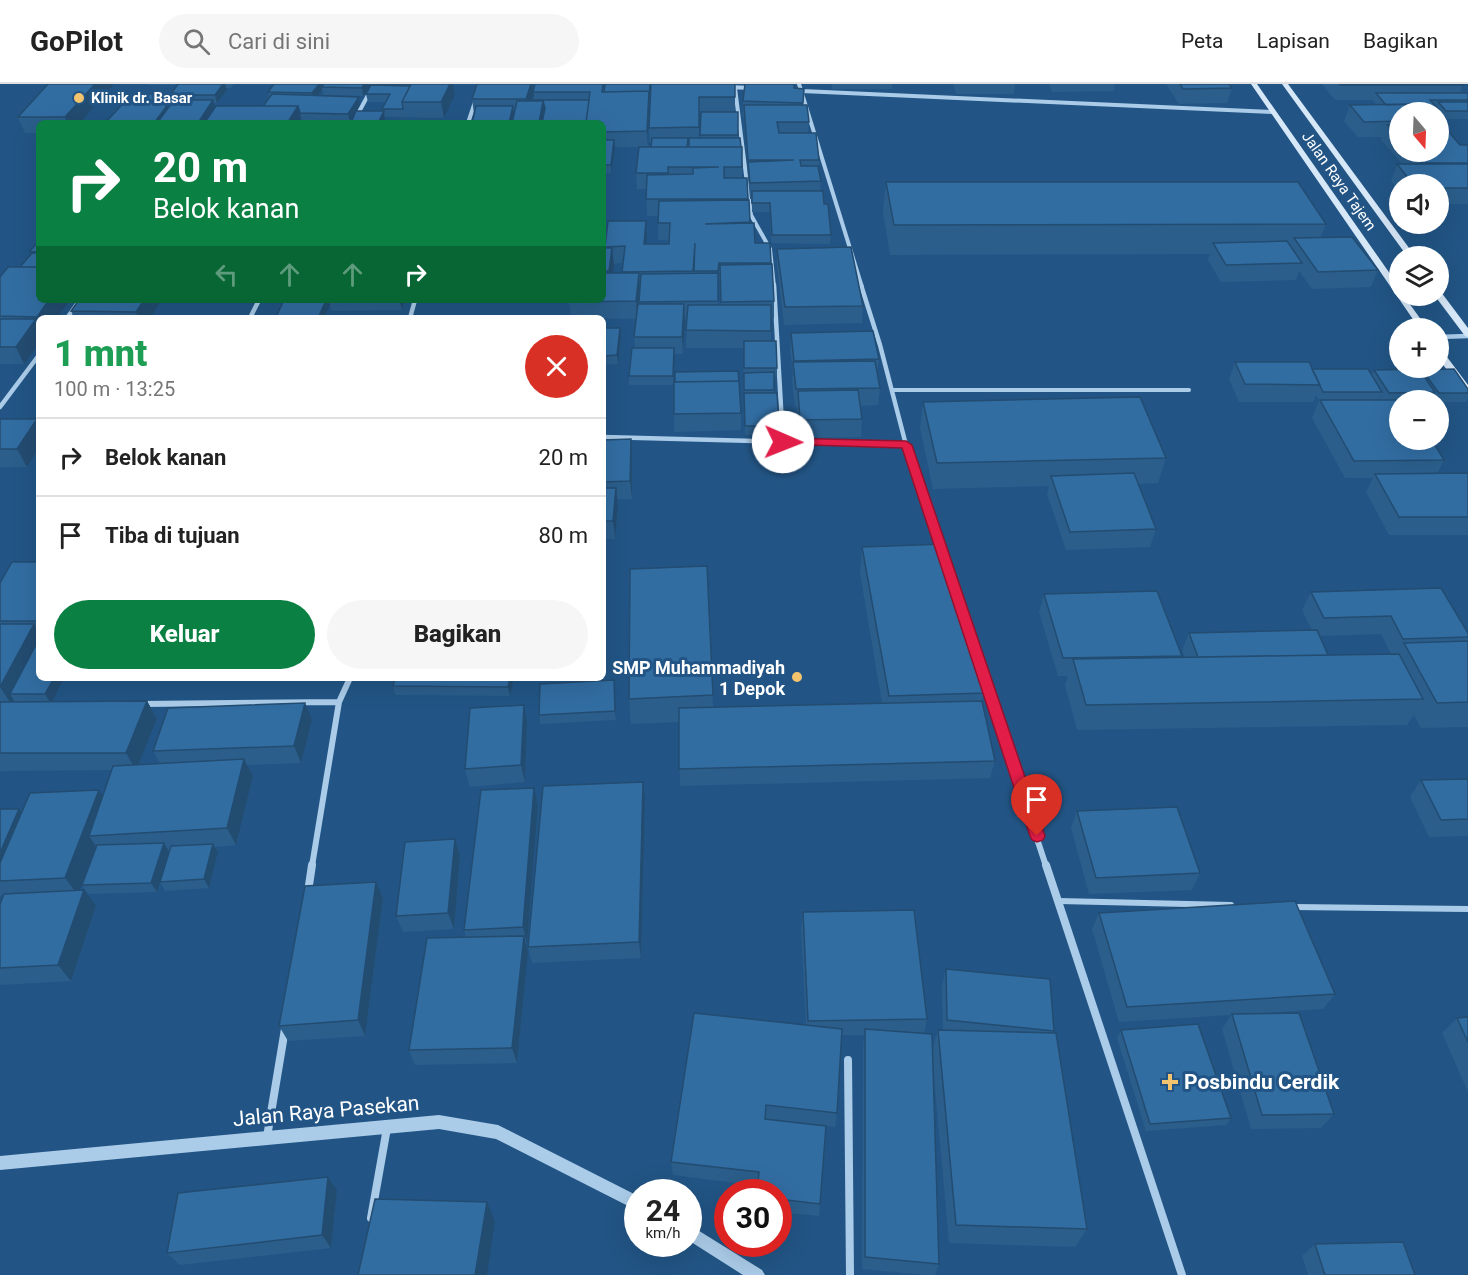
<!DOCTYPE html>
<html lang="id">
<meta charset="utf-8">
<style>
body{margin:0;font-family:Roboto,sans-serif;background:#f6f6f6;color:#222;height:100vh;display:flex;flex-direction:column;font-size:22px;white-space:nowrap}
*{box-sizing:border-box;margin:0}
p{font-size:20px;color:#767676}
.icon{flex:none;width:33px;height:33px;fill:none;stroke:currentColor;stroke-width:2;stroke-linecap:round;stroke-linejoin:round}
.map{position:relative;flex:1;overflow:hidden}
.panel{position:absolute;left:36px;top:231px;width:570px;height:366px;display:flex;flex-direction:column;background:#fff;border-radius:9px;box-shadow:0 6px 24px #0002}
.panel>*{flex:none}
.banner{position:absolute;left:36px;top:36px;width:570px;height:183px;border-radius:9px;box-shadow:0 6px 24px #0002;background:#0b8043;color:#fff;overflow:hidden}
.needle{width:39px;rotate:161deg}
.fabs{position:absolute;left:1389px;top:18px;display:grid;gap:12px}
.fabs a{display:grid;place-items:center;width:60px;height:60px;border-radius:50%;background:#fff;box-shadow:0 6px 24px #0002;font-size:30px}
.speed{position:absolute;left:624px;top:1095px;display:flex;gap:12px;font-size:30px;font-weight:700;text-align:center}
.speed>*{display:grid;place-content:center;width:78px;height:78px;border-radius:50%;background:#fff;box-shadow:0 6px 24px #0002;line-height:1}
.speed small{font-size:15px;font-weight:400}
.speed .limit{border:9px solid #d22;background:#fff;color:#111}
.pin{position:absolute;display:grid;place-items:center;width:51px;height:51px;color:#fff;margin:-62px -26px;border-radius:50% 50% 50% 0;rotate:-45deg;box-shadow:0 0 6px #0007}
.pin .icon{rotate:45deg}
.me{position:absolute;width:66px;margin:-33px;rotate:91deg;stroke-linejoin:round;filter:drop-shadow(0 0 4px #0008)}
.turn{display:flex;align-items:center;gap:21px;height:126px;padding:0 18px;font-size:27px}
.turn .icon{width:78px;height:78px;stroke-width:2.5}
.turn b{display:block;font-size:42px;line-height:51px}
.lanes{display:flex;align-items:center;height:57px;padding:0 18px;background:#0003;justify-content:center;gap:30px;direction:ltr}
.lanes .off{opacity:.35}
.round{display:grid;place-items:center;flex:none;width:63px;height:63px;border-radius:32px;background:#f6f6f6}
.head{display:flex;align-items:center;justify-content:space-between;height:102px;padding:0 18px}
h1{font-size:36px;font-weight:800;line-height:45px;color:#1e9e55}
.action{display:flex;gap:12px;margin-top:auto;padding:12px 18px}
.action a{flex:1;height:69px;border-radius:36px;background:#0b8043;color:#fff;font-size:24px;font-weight:800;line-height:69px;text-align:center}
.action a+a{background:#f6f6f6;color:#222}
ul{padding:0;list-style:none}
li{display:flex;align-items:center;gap:18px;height:78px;padding:0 18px;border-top:2px solid #e0e0e0}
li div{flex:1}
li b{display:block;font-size:22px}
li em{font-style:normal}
header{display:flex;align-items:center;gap:36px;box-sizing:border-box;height:84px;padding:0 30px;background:#fff;border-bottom:2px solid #e0e0e0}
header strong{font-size:28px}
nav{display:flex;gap:33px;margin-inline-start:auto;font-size:21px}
.search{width:420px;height:54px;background:#f6f6f6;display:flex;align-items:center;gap:15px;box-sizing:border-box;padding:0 21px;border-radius:33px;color:#767676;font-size:22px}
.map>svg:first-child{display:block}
</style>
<header>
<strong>GoPilot</strong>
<div class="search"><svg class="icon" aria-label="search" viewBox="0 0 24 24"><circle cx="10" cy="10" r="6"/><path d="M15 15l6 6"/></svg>Cari di sini</div>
<nav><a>Peta</a><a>Lapisan</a><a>Bagikan</a></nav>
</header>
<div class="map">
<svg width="1468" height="1191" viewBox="0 0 1468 1191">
<rect width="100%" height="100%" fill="#225585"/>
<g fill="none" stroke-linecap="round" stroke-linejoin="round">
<!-- service-far1 -->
<path stroke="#abcce9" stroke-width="4" d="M892,306h297"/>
<!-- service -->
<path stroke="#abcce9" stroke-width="6" d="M1059,817l172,4
M1293,823l175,2"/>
<!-- minor-far3 -->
<path stroke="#abcce9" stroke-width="4" d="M799,0l63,203
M727,3l25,1
M735,4l16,127 19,34 4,38
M802,7l470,21
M353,39l21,-39
M468,39l7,-21"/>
<!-- minor-far2 -->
<path stroke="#abcce9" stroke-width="4.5" d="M774,201l9,157
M861,201l19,60 26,100 33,98
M67,234l13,-18
M250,234l9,-18
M410,234l5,-18
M1438,253l30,-1
M0,323l39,-52
M603,353l303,8"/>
<!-- minor-far1 -->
<path stroke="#abcce9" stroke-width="6" d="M939,457l3,10
M963,531l83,251
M142,620l197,-2
M312,782l27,-164 11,-24"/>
<!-- minor -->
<path stroke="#abcce9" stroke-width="8" d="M1046,781l136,410
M308,808l4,-27
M848,976l2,215
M267,1053l18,-108
M371,1134l16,-90"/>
<!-- tertiary -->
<path fill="#abcce9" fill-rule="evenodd" d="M439,1031l59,10 140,71v15l-142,-72 -57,-10 -439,41v-14z
M688,1140l74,46 3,5h-22l-55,-35z"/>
<!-- secondary -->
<path fill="#d6e7f7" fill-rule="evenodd" d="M1251,0h6l143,204v8h4l23,32h-8z
M1282,0h6l127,172h-8z
M1438,208h3l27,36v9l-3,-1 -30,-40h3z
M1438,264l3,1 27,36v10l-3,-1 -27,-36z"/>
</g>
<!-- wall -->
<path fill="#2b5e8b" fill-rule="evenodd" d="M48,0h66l-34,39h-41v10h-14l-7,-16z
M147,0h30l-1,1h-28z
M178,0h56l-3,4h-5l1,2 -10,13h-3l1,4 48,-1 6,-8 -1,-6 6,-8h179l2,11 -11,23 -59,-1v2l-1,4h-33l31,-12v-2l3,-7h-17l-2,-8 4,-7v-2l-7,11 -39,-1 -2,-5 -4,6 41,1 1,8 -10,17 -48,-1 -1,2h-196l66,-29z
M477,0h56l1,5h71l45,3 -2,55h-33l-4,26h-8v-50l-129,-9 -2,-15z
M651,0l84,13v15h3v26l3,9h1v31h5l3,45 5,20h15l4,58v18h-3v22l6,27v9h-3v16l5,33 -1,9h-33l-2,-53 1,-34h-58l1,-29h-2l-2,35h-8l-2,31h-44v-9l6,-28 -1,-11 2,-18 -65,-1 -2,-16 34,-2v-52h2l3,-27h38v23h23v-4h-11v-24h-11l-1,-27h-9l-1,-16 15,-26v-4h-1l-1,-15zM699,29h2l-1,25h-1zM623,179l-1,10h-10l1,-9zM719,196h1l1,25h-3z
M832,0h60v5h-60z
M953,0h62l-1,10h-58z
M1049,0h66l-1,7 -62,1z
M1166,0h64v1l2,3 -5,15 -48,1z
M1322,0h141l-3,9h8v26h-26l-4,-4v-3h-38v40h38l22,-7h8v59h-30v-20h-38v8l-9,-11 6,-17h5l-21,-24 1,-3h-24l-14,-16 6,-16h26l-3,-5h-38z
M794,4l10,1 -1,16 6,17 -1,11 11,27v11l2,10 -1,10 4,13 7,31 -1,9 -59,-1 -1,-31h-18v-13h-2l-2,-21 -4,-61h-1v-16z
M886,98l440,42 -5,13 57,33 -7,17 -59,2 -13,-18 -3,9 -75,2 -13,-22 2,-6 -320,1 -7,-44z
M39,157v59h31l-13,18h-18v26l-15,20h-24v-87l20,-10 11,-13 -1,-3z
M777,165l86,57 -1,17 -78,2 -7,-59z
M79,216h83l-12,18h-75l-4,-7z
M284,216h121l-3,10 -71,1 -1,-6 -6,13h-47l-1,-1z
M603,244l18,9 -3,27 -15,1z
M791,249l88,26 -2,15 3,14 -2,17 -18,1 2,13 -1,18 -62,1 -2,-31h-2l-3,-27 1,-7 -3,-23z
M1235,278l137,12 2,-4 47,2 1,-2 46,19v9l-2,4h-28v-2h-5l-1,-1 -1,1h-31l44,60 -7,14 31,-1v62h-79l-23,-43 7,-14h-28l-33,-60 7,-17 -3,-6 -3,7h-74l-10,-23z
M923,318l243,56 -8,25 -20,1 18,45 -6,18 -84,3 -19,-56 2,-8 -116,3 -13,-61z
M741,329v17l-67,2v-18z
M0,335h37l-10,48h-27z
M603,356l29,16v43h-15l1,7 -3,33h-12z
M862,463l122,146 -2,8 13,60 -5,17 -310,8 -1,-64 -48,2 -2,-25 78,-133 6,141 169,-4 -22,-130z
M39,478v116l13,23h95l10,18 -19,45 22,-1 -7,-12 159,-31 -11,43 -54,2 6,11 -17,69 -21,2 3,5 -9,36 -44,3 -5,-9 1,-4 -4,14 -69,2 -6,-9 14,-39 -17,44 17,16 -25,75 -71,4v-81l3,-9 -3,1v-87l21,3 82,-16 9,-26 -112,1v-188z
M1311,508l157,41v94l-47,1 -7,-13 -7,10 -330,5 -12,-45 3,-9h-10l-19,-64 5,-18 138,62 -1,1h4l-3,-6 7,-18 123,-2 -10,-21zM1381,550l10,20 -63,1 -9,-19z
M514,594l-4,18 -115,-1 -2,-9z
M614,596l2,40 -76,4 -1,-9z
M527,639l-2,59 -55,5 -5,-18z
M1468,695v57l-39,1 -19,-40 11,-17z
M645,716l-4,158 -109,5 -4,-16z
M538,721l-11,139h-1l2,9 -11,110 -102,2 -6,-15 57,-113 -2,-7z
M1077,727l123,62 -8,17 -103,4 -18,-66z
M455,755l5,17 -6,73 -51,3 -7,-16z
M376,798l7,16 -18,138 -77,5 -9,-15z
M803,828l124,107 -3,15 8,17 6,-21h5l-1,-45 4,-16 108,62 -1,2 34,196 -12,18 -126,-4 -17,-188 7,209 -4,11h-10l-63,-6 1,-224 1,-10h-22l-5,78 -2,14 -9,-1 -6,78 -1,12 -41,-4v-20l-20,-6 -85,-11 -2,-13 135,-137 -5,-97z
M1099,829l236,81 -12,15 -72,5 83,100 -13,14 -70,1 -29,-100 9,-14 -112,7 -27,-93z
M1468,933v75l-26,-59 15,-15z
M1121,946l110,88 -5,7 -80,6 -29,-93z
M328,1093l9,13 -6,58 -151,17 -13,-12z
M1315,1160l100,31h-107l-6,-19z"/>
<!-- shaded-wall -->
<path fill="#234c71" d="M95,0h19l-34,39h-13l-2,-6z
M223,0h2l2,6 -10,13 -2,-8z
M319,0h7l-4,3v3l-8,11 -2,-8z
M364,0h7l-8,12 -1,-8z
M450,0h3l2,11 -11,23 -3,-16z
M531,0h2l1,8h-1l1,4 -6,18 -2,-15z
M649,7v16l-1,40 -1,-16z
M176,10l5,15 -10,14h-17z
M359,13l1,8 -10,17 -2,-8z
M213,16l5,16 -13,6v1h-7z
M543,17l2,16 -1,6h-5z
M298,22l4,16 -1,1h-13z
M513,22l2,17h-6z
M384,27l1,8 -1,4h-6z
M614,56l1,8 -4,25v-8z
M646,137l1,16 -2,24 -1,-17z
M612,164l2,17 -3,23 -2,-17z
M639,189l1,17 -3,29 -1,-18z
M49,216h21l-13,18h-18v3l-2,-4z
M144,216h18l-12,18h-12l-2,-6z
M326,216h2l2,5 -6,13h-4l-1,-2z
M399,216h6l-3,10z
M684,220l1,17 -2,33 -1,-17z
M36,235l3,7v18l-15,20 -8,-17z
M620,244l1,9 -3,27 -1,-9z
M674,264l1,9 -2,28v-9z
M37,335l2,3v26l-12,19 -10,-18z
M631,355l1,17v43l-2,-18z
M616,404l2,18 -3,33 -2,-18z
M34,540l5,8v22l-29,40 4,7 -2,4 -12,-18z
M54,594h10l-13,26 -6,-10z
M510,594h4l-4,18 -2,-9z
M614,596l1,9 1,31 -1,-9z
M147,617l10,18 -21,51 -10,-17z
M305,619l7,17 -11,43 -7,-17z
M524,621l3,18 -2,59 -4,-17z
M244,675l9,17 -17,69 -9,-17z
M643,698l2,18 -4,158 -2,-16z
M534,704l4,17 -11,139 -4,-17z
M99,706l11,17 -21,29 7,10 -18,49 -13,-17z
M19,725l12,17 -31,55v-28z
M455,755l5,17 -6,73 -6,-16z
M164,759l5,9 -12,40 -6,-9z
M213,760l5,8 -9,36 -5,-9z
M376,798l7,16 -18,138 -7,-16z
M84,806l12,16 -25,75 -13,-16z
M524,852l4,17 -11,110 -5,-15z
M328,1093l9,13 -6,58 -9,-13z
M487,1118l8,19 -8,54h-12z"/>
<!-- building -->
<path fill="#326da2" stroke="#234c71" stroke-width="1.5" d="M48,0h47l-30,33h-47z
M178,0h45l-8,11h-39v-1h-5z
M274,0h45l-7,9 -44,-1z
M324,0h40l-2,4 -40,-1z
M370,0h41v1z
M411,0h39l-9,18h-39z
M477,0h54l-5,15h-54z
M535,0h68l-1,8 47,-1 -2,40 -44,1v-9h-17l4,-31h-57z
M605,0h45l-1,15v-8l-45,1z
M651,0h84v13h-36v30l-50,1z
M745,0h49v4l10,1 -1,14 -60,-2z
M1180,0h49l3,4 -49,1z
M1340,0h123l1,1h-124z
M371,1l39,1 -8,16 1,7h-21l8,-15h-24z
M1376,9h92v7h-38l9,10h-20l-5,-6 -28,1z
M132,10h44l-22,29h-49z
M272,10l87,3 -11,17 -48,-1 -2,-7h-35z
M174,16h39l-15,23h-41z
M534,16h55l-3,23h-44l3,-15 -2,-7h-9z
M517,17h26l-4,22h-27z
M1438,18h30v9h-22z
M1414,20l7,8h-21v9l-36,1 -14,-17z
M744,21h63l2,17h-32l2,11h37l3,27h-19l1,6h17l3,15 -71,2 -2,-21 46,-2h-46z
M216,22h82l-10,16h-83z
M476,22h37l-4,17h-37z
M356,27h28l-6,12h-27z
M701,28h37v23h-38z
M1438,40h4l18,21h8v18h-46l-11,-11h27z
M1387,41h13v13z
M652,54h36l-1,9h-36z
M689,54h51l1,9h-52z
M603,56h11l-3,25h-8z
M639,63h103v20h-18v11h23l1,21h-102l1,-24 46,-1v-6l26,-1h-51v6h-32z
M1397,80h71v24h-30v-4h-25z
M886,98h412l28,42 -432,1z
M752,107h71l1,13h4l3,31h-59l-2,-32h-18z
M749,116l1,22 -45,2 49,-1 1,20h15l1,20h-52l-1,8h-24l1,-28 -2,28 -71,1 3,-26 -20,1 3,-26h38l-2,23h25l1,-21h-12l1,-22z
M1352,153l26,33 -60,2 -24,-34z
M39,157v12l-9,-2z
M1287,157l15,22 -76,2 -13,-22z
M851,163l12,59 -78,1 -8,-58z
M603,164h9l-3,23h-6z
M32,169h7v14h-19z
M772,180l2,37 -53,1 -1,-37z
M8,183h31v33h10l-12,17 -37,-1v-39z
M603,189h36l-3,28 -67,1v-2h34z
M718,189v28l-79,1 2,-28z
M79,216h65l-8,12 -65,-1z
M284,216h42l-7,16 -43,1z
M638,220h46l-2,33h-48z
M688,221h83v26l-85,-1z
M0,235h36l-20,28h-16z
M603,244h17l-3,27 -14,1z
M873,247l6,28 -85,2 -3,-28z
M744,257h32l1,27h-33z
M632,264h42l-1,28h-44z
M875,277l5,27 -84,1 -3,-27z
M1235,278h74l11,23 -75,-1z
M1312,285h56l14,23h-59z
M1419,285l16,23 -46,1 -15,-23z
M1454,285l14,20v4h-29l-17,-23z
M738,287l1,10 -64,1v-10z
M774,288v18h-30v-17z
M739,297l2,32 -67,1v-32z
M858,306l4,29 -62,1 -2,-29z
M744,309h33l2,33h-34z
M1140,313l26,61 -229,5 -14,-61z
M1320,316h87h-7v40h32l12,20 -90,1z
M0,335h37l-20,30h-17z
M631,355l-1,42 -27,1v-42z
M1134,389l22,56 -86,3 -19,-56z
M1468,389v44h-69l-24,-43z
M603,404h13l-3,33h-10z
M946,460l38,149 -95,3 -27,-149z
M12,478h27v56l-1,3h-38v-38z
M707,482l6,129 -84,4 1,-130z
M1441,504l27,45v4l-65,2 -12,-23 -67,2 -13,-26z
M1157,507l25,65 -119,2 -19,-64z
M0,540h34l-34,63z
M1317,546l11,25 -130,2 -9,-24z
M39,555v39h15l-9,16h-35z
M1468,557v61l-31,1 -33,-60z
M1399,570l24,45 -337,6 -13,-46z
M395,594h115l-2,9 -115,-1z
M614,596l1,31 -76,4 1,-31z
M147,617l-21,52h-126v-51z
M982,617l13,60 -316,8v-61z
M305,619l-11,43 -141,5 15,-43z
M524,621l-3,60 -56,4 5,-61z
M244,675l-17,69 -138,8 24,-70z
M1468,695v40l-27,1 -20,-40z
M643,698l-4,160 -111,5 15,-161z
M534,704l-11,139 -59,3 17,-140z
M99,706l-34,88 -65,3v-18l30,-70z
M1177,723l23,66 -104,5 -19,-67z
M0,725h19l-19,44z
M455,755l-7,74 -52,3 9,-74z
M164,759l-13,40 -69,2 15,-40z
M213,760l-9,35 -44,3 11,-36z
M376,798l-18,138 -79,6 26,-140z
M84,806l-26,75 -58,3v-64l4,-10z
M1295,817l40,93 -208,13 -28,-94z
M914,826l13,109 -119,2 -5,-109z
M524,852l-12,112 -103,2 18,-112z
M946,885l104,10 4,52 -107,-11z
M694,929l148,16 -5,84 -71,-8 -1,14 61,7 -6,78 -42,-5v-7h-21l2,-20 -88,-10z
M1299,929l35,101 -72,1 -30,-101z
M1468,933v25l-11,-24z
M1198,940l33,94 -81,6 -29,-94z
M865,945l67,5 7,230 -74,-7z
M938,946l118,3 31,196 -131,-4z
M328,1093l-6,58 -155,18 11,-60z
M375,1115l112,3 -12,73h-117z
M1403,1158l12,33h-90l-10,-31z"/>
<!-- route -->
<path fill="#e11d48" stroke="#92132f" stroke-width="1.5" d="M783,354l123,3 6,4 133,391 -2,4 -6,2 -5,-2 -2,-4 -128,-388 -123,-4v-5z"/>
<!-- markers -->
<g fill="#f4c36d" stroke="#225585" stroke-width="2">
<circle cx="79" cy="14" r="6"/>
<circle cx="797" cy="593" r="6"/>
<path d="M1167 989h6v6h6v6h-6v6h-6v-6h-6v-6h6z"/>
</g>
<g text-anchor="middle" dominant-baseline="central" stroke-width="6" stroke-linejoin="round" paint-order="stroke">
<!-- far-poi labels -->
<g font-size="15" font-weight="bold" fill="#fff" stroke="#225585" text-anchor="start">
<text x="91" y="14">Klinik dr. Basar</text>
</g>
<!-- far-street labels -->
<g font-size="15" fill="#fff" stroke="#225585">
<text transform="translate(1339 97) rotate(55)">Jalan Raya Tajem</text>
</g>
<!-- poi labels -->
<g font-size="18" font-weight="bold" fill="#fff" stroke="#225585" text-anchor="end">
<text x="785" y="583">SMP Muhammadiyah<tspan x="785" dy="21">1 Depok</tspan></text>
</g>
<!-- near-poi labels -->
<g font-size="21" font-weight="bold" fill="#fff" stroke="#225585" text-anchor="start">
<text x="1184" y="998">Posbindu Cerdik</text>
</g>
<!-- near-street labels -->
<g font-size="21" fill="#fff" stroke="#225585">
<text transform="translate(326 1027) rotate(-5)">Jalan Raya Pasekan</text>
</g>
</g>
</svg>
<div class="fabs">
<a><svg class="needle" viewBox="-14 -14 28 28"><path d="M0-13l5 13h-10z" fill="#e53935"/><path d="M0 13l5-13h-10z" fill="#767676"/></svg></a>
<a><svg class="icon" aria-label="sound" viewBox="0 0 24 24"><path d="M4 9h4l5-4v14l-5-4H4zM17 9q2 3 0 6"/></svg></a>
<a><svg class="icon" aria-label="layers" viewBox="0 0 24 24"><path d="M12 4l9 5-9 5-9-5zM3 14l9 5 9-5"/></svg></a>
<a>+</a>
<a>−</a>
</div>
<div class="speed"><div>24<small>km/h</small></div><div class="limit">30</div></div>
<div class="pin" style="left:1037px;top:752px;background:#d93025"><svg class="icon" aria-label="arrive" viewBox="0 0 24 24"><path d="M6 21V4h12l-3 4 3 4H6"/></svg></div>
<svg class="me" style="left:783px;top:358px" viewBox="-20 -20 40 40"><circle r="19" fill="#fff"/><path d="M0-13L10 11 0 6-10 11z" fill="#e11d48"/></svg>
<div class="banner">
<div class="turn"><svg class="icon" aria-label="right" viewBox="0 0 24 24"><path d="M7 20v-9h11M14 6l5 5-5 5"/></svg><div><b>20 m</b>Belok kanan</div></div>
<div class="lanes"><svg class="icon off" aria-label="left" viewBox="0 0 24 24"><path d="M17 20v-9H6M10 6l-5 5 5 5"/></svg><svg class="icon off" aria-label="ahead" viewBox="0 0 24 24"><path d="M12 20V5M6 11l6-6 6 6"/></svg><svg class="icon off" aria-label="ahead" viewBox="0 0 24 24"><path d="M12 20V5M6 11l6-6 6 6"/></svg><svg class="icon" aria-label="right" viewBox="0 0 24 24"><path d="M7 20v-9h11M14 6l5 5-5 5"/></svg></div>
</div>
<section class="panel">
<div class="head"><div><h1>1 mnt</h1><p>100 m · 13:25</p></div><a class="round" style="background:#d93025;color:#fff"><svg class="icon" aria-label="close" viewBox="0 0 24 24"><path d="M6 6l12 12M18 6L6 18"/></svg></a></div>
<ul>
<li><svg class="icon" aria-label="right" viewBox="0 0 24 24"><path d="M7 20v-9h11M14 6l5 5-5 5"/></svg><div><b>Belok kanan</b></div><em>20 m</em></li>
<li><svg class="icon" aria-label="arrive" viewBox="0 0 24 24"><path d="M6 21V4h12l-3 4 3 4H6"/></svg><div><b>Tiba di tujuan</b></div><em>80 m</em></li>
</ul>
<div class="action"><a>Keluar</a><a>Bagikan</a></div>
</section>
</div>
